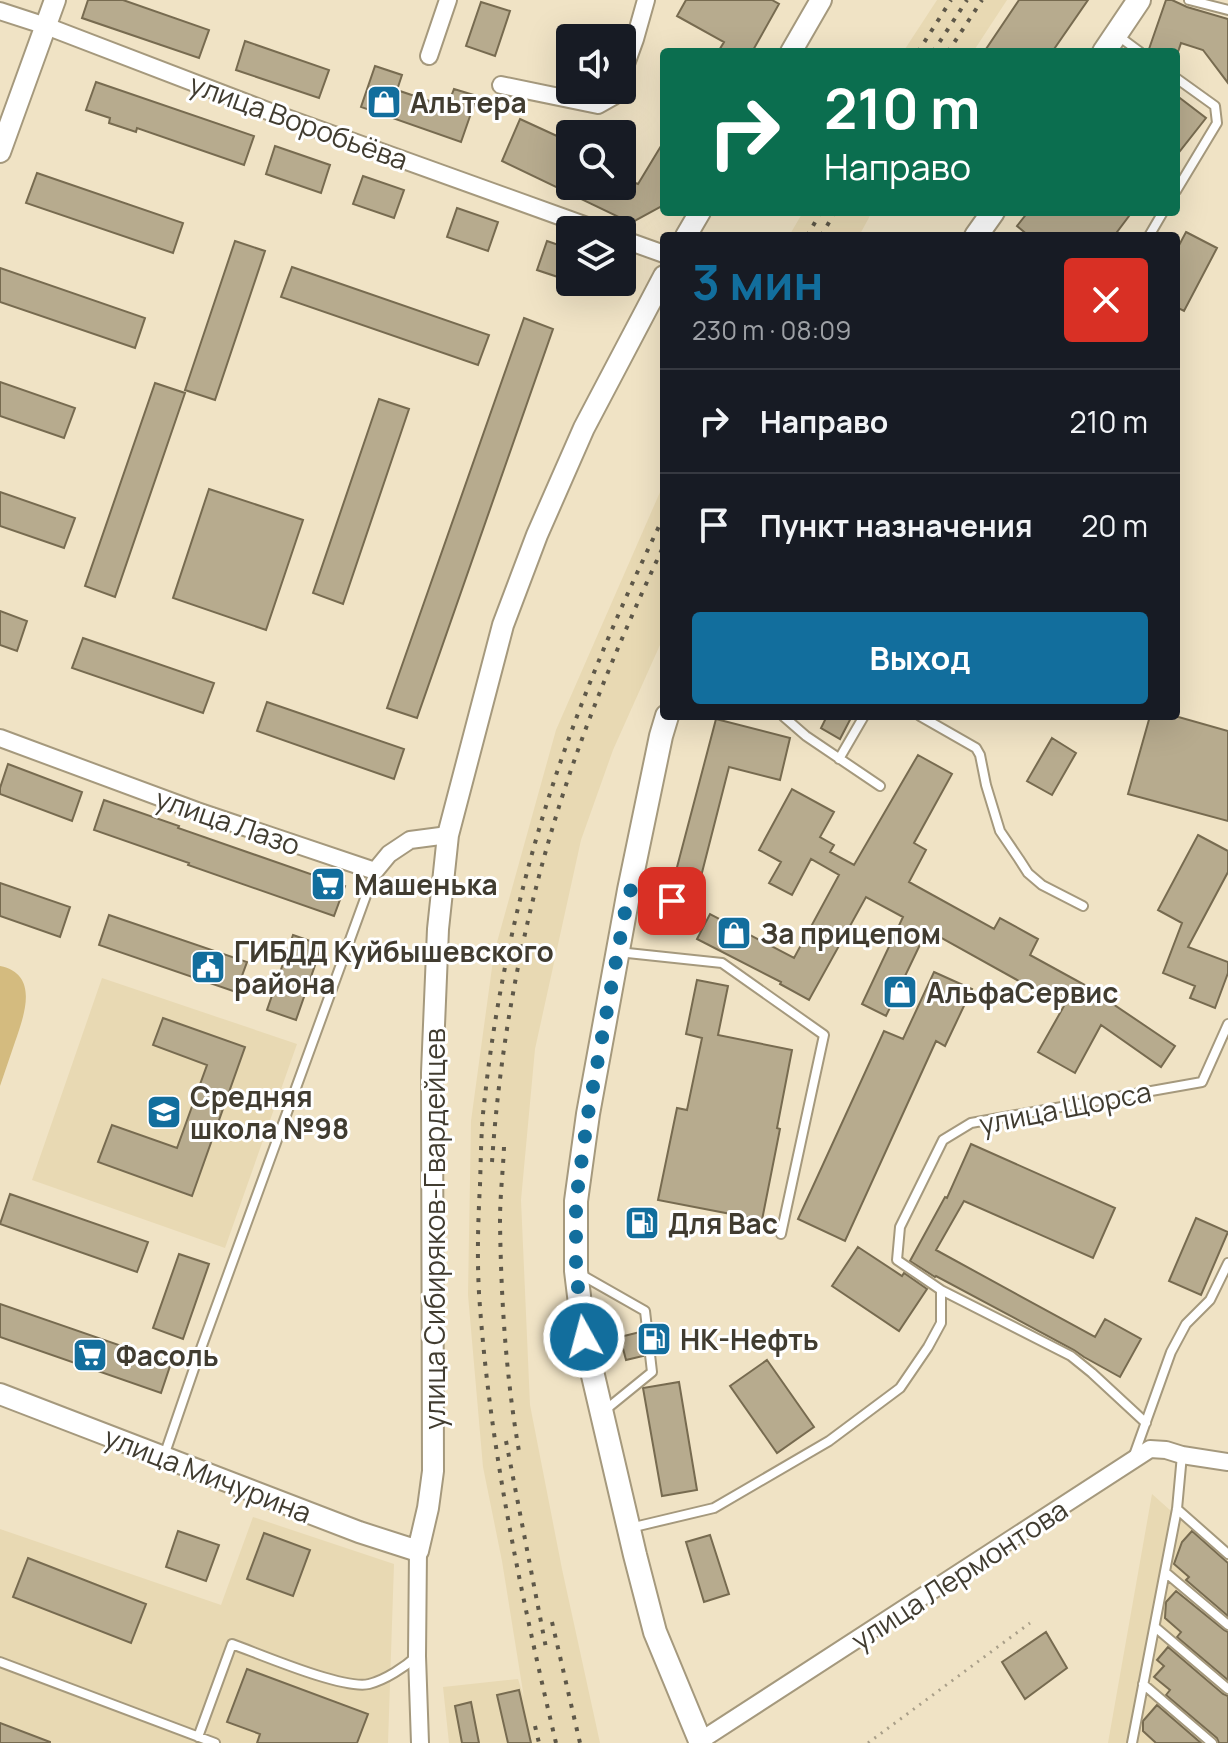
<!DOCTYPE html>
<html lang="ru">
<meta charset="utf-8">
<style>
body{margin:0;font-family:Manrope,sans-serif;background:#20242c;color:#f1f3f6;height:100vh;display:flex;flex-direction:column;font-size:30px;white-space:nowrap}
*{box-sizing:border-box;margin:0}
p{font-size:26px;color:#9ea1a6}
.icon{flex:none;width:44px;height:44px;fill:none;stroke:currentColor;stroke-width:2;stroke-linecap:round;stroke-linejoin:round}
.map{position:relative;flex:1;overflow:hidden}
.details{position:absolute;left:660px;top:232px;width:520px;height:488px;display:flex;flex-direction:column;background:#171b24;border-radius:8px;box-shadow:0 8px 32px #0002}
.details>*{flex:none}
.hud{position:absolute;left:660px;top:48px;width:520px;height:168px;border-radius:8px;box-shadow:0 8px 32px #0002;background:#0b6e4f;color:#fff;overflow:hidden}
.controls{position:absolute;left:556px;top:24px;display:grid;gap:16px}
.controls a{display:grid;place-items:center;width:80px;height:80px;border-radius:8px;background:#171b24;box-shadow:0 8px 32px #0002;font-size:40px}
.pin{position:absolute;display:grid;place-items:center;width:68px;height:68px;color:#fff;margin:-34px;border-radius:16px;box-shadow:0 4px 12px #0006}
.me{position:absolute;width:88px;margin:-44px;rotate:353deg;stroke-linejoin:round;filter:drop-shadow(0 0 6px #0008)}
.turn{display:flex;align-items:center;gap:28px;height:168px;padding:0 32px;font-size:36px}
.turn .icon{width:104px;height:104px;stroke-width:2.5}
.turn b{display:block;font-size:56px;line-height:68px}
.round{display:grid;place-items:center;flex:none;width:84px;height:84px;border-radius:8px;background:#20242c}
.overview{display:flex;align-items:center;justify-content:space-between;height:136px;padding:0 32px}
h1{font-size:48px;font-weight:700;line-height:60px;color:#126e9d}
.action{display:flex;gap:16px;margin-top:auto;padding:16px 32px}
.action a{flex:1;height:92px;border-radius:8px;background:#126e9d;color:#fff;font-size:32px;font-weight:700;line-height:92px;text-align:center}
ul{padding:0;list-style:none}
li{display:flex;align-items:center;gap:24px;height:104px;padding:0 32px;border-top:2px solid #363941}
li div{flex:1}
li b{display:block;font-size:30px}
li em{font-style:normal}
.map>svg:first-child{display:block}
</style>
<div class="map">
<svg width="1228" height="1743" viewBox="0 0 1228 1743">
<rect width="100%" height="100%" fill="#f0e3c5"/>
<!-- built -->
<path fill="#e8d9b3" d="M937,0h70l-34,52h-70z
M803,212h69l-13,24h-70z
M664,483v153l-51,114 -32,90 -46,209 -14,151 9,205 32,164 38,174h-151l-6,-56 75,-8 6,19 -22,-137 -19,-94 -15,-172 3,-174 23,-168 62,-223z
M102,978l195,66 -72,204 -193,-68z
M1152,1494l76,68v181h-120z
M253,1517l141,47 -6,179h-388v-214l221,76z"/>
<!-- green -->
<path fill="#d4bb7f" d="M0,966c40,8 24,50 15,76 -5,15 -10,29 -15,44z"/>
<!-- building -->
<path fill="#b7ab8e" stroke="#776b50" stroke-width="2" d="M88,0h35l86,30 -10,28 -117,-40z
M686,0h86l7,4 -27,48h-34l6,-10 -47,-26z
M1019,0h69l-36,52h-68z
M1166,0h6l15,7 41,12v64l-25,-33 -22,-7 -3,9h-19l-10,-3z
M481,2l29,9 -15,45 -29,-10z
M245,41l84,29 -10,28 -83,-28z
M375,66l27,9 -5,15 50,17 7,-18 23,7 -16,46 -100,-35z
M96,82l158,54 -10,29 -107,-37 -1,4 -27,-9 1,-5 -24,-8z
M1176,95l30,23 -30,38z
M520,119l50,23v44h52v-8l16,6 26,-43v64l-33,18 -129,-62z
M275,146l55,19 -9,28 -55,-19z
M37,173l146,50 -10,30 -147,-50z
M363,176l41,14 -10,28 -41,-14z
M457,208l41,14 -10,29 -41,-14z
M1028,212h104l-18,24h-85l-12,-10z
M1186,232l31,16 -33,63 -8,-4v-56z
M235,241l30,10 -50,149 -30,-10z
M547,241l23,8v32l-33,-11z
M292,267l197,68 -11,30 -197,-68z
M0,268l145,50 -10,30 -135,-46z
M524,318l29,11 -136,389 -30,-10z
M0,382l75,26 -11,30 -64,-22z
M155,383l30,10 -70,204 -30,-11z
M379,399l30,10 -66,195 -30,-11z
M209,489l94,31 -37,110 -93,-32z
M0,492l75,26 -11,30 -64,-22z
M0,611l27,10 -10,30 -17,-6z
M83,638l131,45 -11,30 -131,-45z
M267,702l137,47 -10,30 -137,-48z
M827,716h25l-12,23 -19,-11z
M1150,716h25l53,15v90l-100,-27z
M716,719l74,19 -10,42 -51,-13 -33,129 -25,-6z
M1052,738l24,15 -24,42 -25,-14z
M918,755l34,19 -38,69 12,7 -17,32 85,47 6,-11 38,21 -8,16 84,46 -1,3 62,42 -14,21 -60,-42 -26,48 -37,-21 26,-46 -137,-76 -41,86 -24,-12 41,-87 -37,-20 -57,103 -29,-16 1,-2 -84,-43 13,-25 84,44 45,-83 -28,-16 -19,36 -23,-12 12,-21 -22,-12 33,-61 42,23 -14,25 14,8 -4,7 24,13z
M8,764l74,28 -10,29 -72,-27v-6z
M104,800l75,26 -1,2 167,58 -11,30 -146,-51 1,-2 -95,-33z
M1198,835l30,16v21l-40,75 40,15v11l-13,35 -25,-10 5,-12 -32,-13 19,-50 -24,-13z
M0,883l70,24 -10,30 -60,-21z
M109,915l138,47 -11,30 -137,-47z
M293,935l29,10 -26,75 -29,-10z
M934,972l38,17 -27,57 -9,-5 -91,200 -47,-22 86,-188 19,8z
M697,980l31,6 -10,49 74,15 -15,78 3,1 -18,91 -104,-20 19,-92 10,2 15,-72 -16,-4z
M163,1018l82,29 -53,149 -94,-34 14,-37 65,23 30,-83 -54,-20z
M971,1144l144,64 -22,50 -129,-57 -28,49 159,87 10,-18 36,20 -21,38 -36,-20 -10,-7 -138,-74 -1,1 -25,-16 35,-64 2,1z
M10,1194l138,48 -11,30 -137,-48z
M1196,1218l32,14 -27,63 -32,-14z
M858,1247l44,29 2,-3 23,16 -28,42 -67,-45z
M179,1254l30,10 -26,75 -30,-11z
M0,1304l171,59 -10,30 -161,-56z
M640,1332l3,24 -17,4 -6,-23z
M767,1360l47,67 -37,26 -47,-67z
M679,1382l18,108 -35,6 -19,-108z
M178,1531l41,14 -13,36 -40,-14z
M1192,1531l36,32v53l-42,-36 3,-3 -15,-13 8,-22z
M264,1533l46,17 -17,46 -46,-17z
M710,1535l19,59 -25,8 -18,-60z
M28,1558l118,46 -15,39 -118,-46z
M1176,1591l48,39 4,2v48l-51,-43 4,-5 -16,-14 1,-16z
M1046,1632l21,36 -42,31 -23,-37z
M1168,1647l55,47 5,2v47h-9l-2,-5 -51,-43 4,-5 -16,-13 10,-11 -7,-6z
M247,1669l121,45 -11,29h-100l3,-9 -33,-12z
M519,1690l12,53h-23l-11,-48z
M471,1702l8,41h-17l-7,-37z
M1157,1705l44,38h-45l-13,-12v-10z
M0,1723l50,19v1h-50z"/>
<g fill="none" stroke-linecap="round" stroke-linejoin="round">
<!-- service casing -->
<g stroke="#a5997d" stroke-width="12">
<path id="service" d="M1189,0l39,10
M1117,35l23,17
M1176,78l39,28 2,17 -41,68
M1149,236l14,-24
M783,716l23,20 74,50
M920,716l56,32 4,7 6,30 14,46 19,28 9,14 14,12 41,21
M839,759l25,-43
M630,890l63,17
M618,952l104,11 102,72 -43,199
M580,1274l65,37 7,61 -48,39
M941,1290l130,66 21,17 54,50
M164,1456l35,-102 176,-483
M1133,1458l38,-106 15,-28 24,-24 18,-37
M1177,1509l51,45
M630,1528l84,-20 115,-67 71,-53 28,-41 13,-24v-33l-44,-30 3,-33 43,-87 28,-17 231,-41 26,-58
M1165,1572l63,53
M1155,1627l73,62
M0,1662l215,81
M1143,1684l69,59
M198,1737l34,-93c28,10 111,46 137,40 16,-4 36,-17 48,-28
M1132,1743l45,-234 5,-54"/>
</g>
<!-- minor casing -->
<g stroke="#a5997d" stroke-width="20">
<path id="minor" d="M0,11l46,15 227,87 325,117
M429,56l19,-56
M622,75l13,-36 11,-39
M501,85l97,20 16,-9 3,-6
M622,239l42,15
M0,738l197,73 178,60 14,-17 21,-14 38,-5
M418,1551l-1,105 3,87
M700,1741l450,-292 16,1 16,5 46,7"/>
</g>
<!-- tertiary casing -->
<g stroke="#a5997d" stroke-width="24">
<path id="tertiary" d="M791,52l30,-52
M0,152l55,-152
M686,236l14,-24
M0,1394l359,138 59,19 10,-43 5,-37 -1,-398 6,-144 10,-94 55,-210 34,-90 47,-107 80,-152"/>
</g>
<!-- secondary casing -->
<g stroke="#a5997d" stroke-width="26">
<path id="secondary" d="M1104,52l35,-52
M976,236l17,-24
M667,716l-6,20 -32,154 -41,224 -12,87v70l8,66 51,218 20,77 46,111"/>
</g>
<!-- path -->
<path stroke="#a99f89" stroke-width="3" stroke-dasharray="2 6" stroke-linecap="butt" d="M868,1743l162,-120"/>
<!-- service -->
<use href="#service" stroke="#fff" stroke-width="8"/>
<!-- minor -->
<use href="#minor" stroke="#fff" stroke-width="16"/>
<!-- tertiary -->
<use href="#tertiary" stroke="#fff" stroke-width="20"/>
<!-- secondary -->
<use href="#secondary" stroke="#fff" stroke-width="22"/>
<!-- rail -->
<path stroke="#5e5849" stroke-width="4" stroke-dasharray="4 8" stroke-linecap="butt" d="M918,52l33,-52
M933,52l34,-52
M948,52l34,-52
M807,236l14,-24
M821,236l14,-24
M504,1147c-1,24 -4,49 -4,74 1,79 6,158 20,236
M492,1162c9,-133 36,-266 79,-392 26,-76 59,-152 93,-225
M506,1441l41,212
M552,1622l28,121
M535,1726l4,17
M556,1743c-35,-148 -67,-298 -77,-450 -2,-36 -1,-72 1,-108 1,-30 1,-60 5,-89 13,-119 43,-246 84,-358 27,-75 60,-150 95,-222"/>
</g>
<g fill="none" stroke-linecap="round" stroke-linejoin="round">
<!-- route -->
<path stroke="#126e9d" stroke-width="14" stroke-dasharray="0 25.2" d="M584,1337l-8,-66v-70l12,-87 41,-224 43,11"/>
</g>
<!-- icons -->
<defs>
<g id="shop-square" transform="scale(1.8)"><rect x="-9" y="-9" width="18" height="18" rx="4" fill="#126e9d" stroke="#fff"/><path d="M-5-2.5h2.3a2.7 3.5 0 0 1 5.4 0H5L5.5 6h-11ZM-1.5-2.5h3a1.5 2.3 0 0 0-3 0Z" fill="#fff"/></g>
<g id="supermarket-square" transform="scale(1.8)"><rect x="-9" y="-9" width="18" height="18" rx="4" fill="#126e9d" stroke="#fff"/><path d="M-6-5.5h2.5l.6 2H6L4.5 2H-2.5L-4.4-4H-6ZM-1.5 3.2a1.3 1.3 0 1 0 .1 0ZM3 3.2a1.3 1.3 0 1 0 .1 0Z" fill="#fff"/></g>
<g id="civic-square" transform="scale(1.8)"><rect x="-9" y="-9" width="18" height="18" rx="4" fill="#126e9d" stroke="#fff"/><path d="M-.6-6.5H3V-4.5H.6V-3L4-1V1h2V6H-6V1h2V-1L-.6-3ZM-1.2 2.5V6h2.4V2.5Z" fill="#fff"/></g>
<g id="school-square" transform="scale(1.8)"><rect x="-9" y="-9" width="18" height="18" rx="4" fill="#126e9d" stroke="#fff"/><path d="M0-5L7-2L0 1L-7-2ZM-4 1L0 2.5L4 1V4Q0 6-4 4Z" fill="#fff"/></g>
<g id="fuel-square" transform="scale(1.8)"><rect x="-9" y="-9" width="18" height="18" rx="4" fill="#126e9d" stroke="#fff"/><path d="M-5.5-6h7V0h2V4h1.3V-2.5L3-4.5l.8-.8L6-3V5H2.5V1h-1V6h-7ZM-4.2-4.7v3.2H.2V-4.7Z" fill="#fff"/></g>
</defs>
<g fill-rule="evenodd">
<use href="#shop-square" x="384" y="102"/>
<use href="#supermarket-square" x="328" y="884"/>
<use href="#shop-square" x="734" y="933"/>
<use href="#civic-square" x="208" y="967"/>
<use href="#shop-square" x="900" y="992"/>
<use href="#school-square" x="164" y="1112"/>
<use href="#fuel-square" x="642" y="1223"/>
<use href="#fuel-square" x="654" y="1339"/>
<use href="#supermarket-square" x="90" y="1355"/>
</g>
<g text-anchor="middle" dominant-baseline="central" stroke-width="6" stroke-linejoin="round" paint-order="stroke">
<!-- poi labels -->
<g font-size="28" font-weight="bold" fill="#413c30" stroke="#fff" text-anchor="start">
<text x="410" y="102">Альтера</text>
<text x="354" y="884">Машенька</text>
<text x="760" y="933">За прицепом</text>
<text x="234" y="951">ГИБДД Куйбышевского<tspan x="234" dy="32">района</tspan></text>
<text x="926" y="992">АльфаСервис</text>
<text x="190" y="1096">Средняя<tspan x="190" dy="32">школа №98</tspan></text>
<text x="668" y="1223">Для Вас</text>
<text x="680" y="1339">НК-Нефть</text>
<text x="116" y="1355">Фасоль</text>
</g>
<!-- street labels -->
<g font-size="28" fill="#413c30" stroke="#fff">
<text transform="translate(299 121) rotate(20)">улица Воробьёва</text>
<text transform="translate(228 821) rotate(19)">улица Лазо</text>
<text transform="translate(1065 1107) rotate(-11)">улица Щорса</text>
<text transform="translate(434 1229) rotate(-90)">улица Сибиряков-Гвардейцев</text>
<text transform="translate(208 1474) rotate(21)">улица Мичурина</text>
<text transform="translate(959 1574) rotate(-33)">улица Лермонтова</text>
</g>
</g>
</svg>
<div class="controls">
<a><svg class="icon" aria-label="sound" viewBox="0 0 24 24"><path d="M4 9h4l5-4v14l-5-4H4zM17 9q2 3 0 6"/></svg></a>
<a><svg class="icon" aria-label="search" viewBox="0 0 24 24"><circle cx="10" cy="10" r="6"/><path d="M15 15l6 6"/></svg></a>
<a><svg class="icon" aria-label="layers" viewBox="0 0 24 24"><path d="M12 4l9 5-9 5-9-5zM3 14l9 5 9-5"/></svg></a>
</div>
<div class="pin" style="left:672px;top:901px;background:#d93025"><svg class="icon" aria-label="arrive" viewBox="0 0 24 24"><path d="M6 21V4h12l-3 4 3 4H6"/></svg></div>
<svg class="me" style="left:584px;top:1337px" viewBox="-20 -20 40 40"><circle r="17" fill="#126e9d" stroke="#fff" stroke-width="3"/><path d="M0-11L8 9 0 5-8 9z" fill="#fff"/></svg>
<div class="hud">
<div class="turn"><svg class="icon" aria-label="right" viewBox="0 0 24 24"><path d="M7 20v-9h11M14 6l5 5-5 5"/></svg><div><b>210 m</b>Направо</div></div>
</div>
<section class="details">
<div class="overview"><div><h1>3 мин</h1><p>230 m · 08:09</p></div><a class="round" style="background:#d93025;color:#fff"><svg class="icon" aria-label="close" viewBox="0 0 24 24"><path d="M6 6l12 12M18 6L6 18"/></svg></a></div>
<ul>
<li><svg class="icon" aria-label="right" viewBox="0 0 24 24"><path d="M7 20v-9h11M14 6l5 5-5 5"/></svg><div><b>Направо</b></div><em>210 m</em></li>
<li><svg class="icon" aria-label="arrive" viewBox="0 0 24 24"><path d="M6 21V4h12l-3 4 3 4H6"/></svg><div><b>Пункт назначения</b></div><em>20 m</em></li>
</ul>
<div class="action"><a>Выход</a></div>
</section>
</div>
